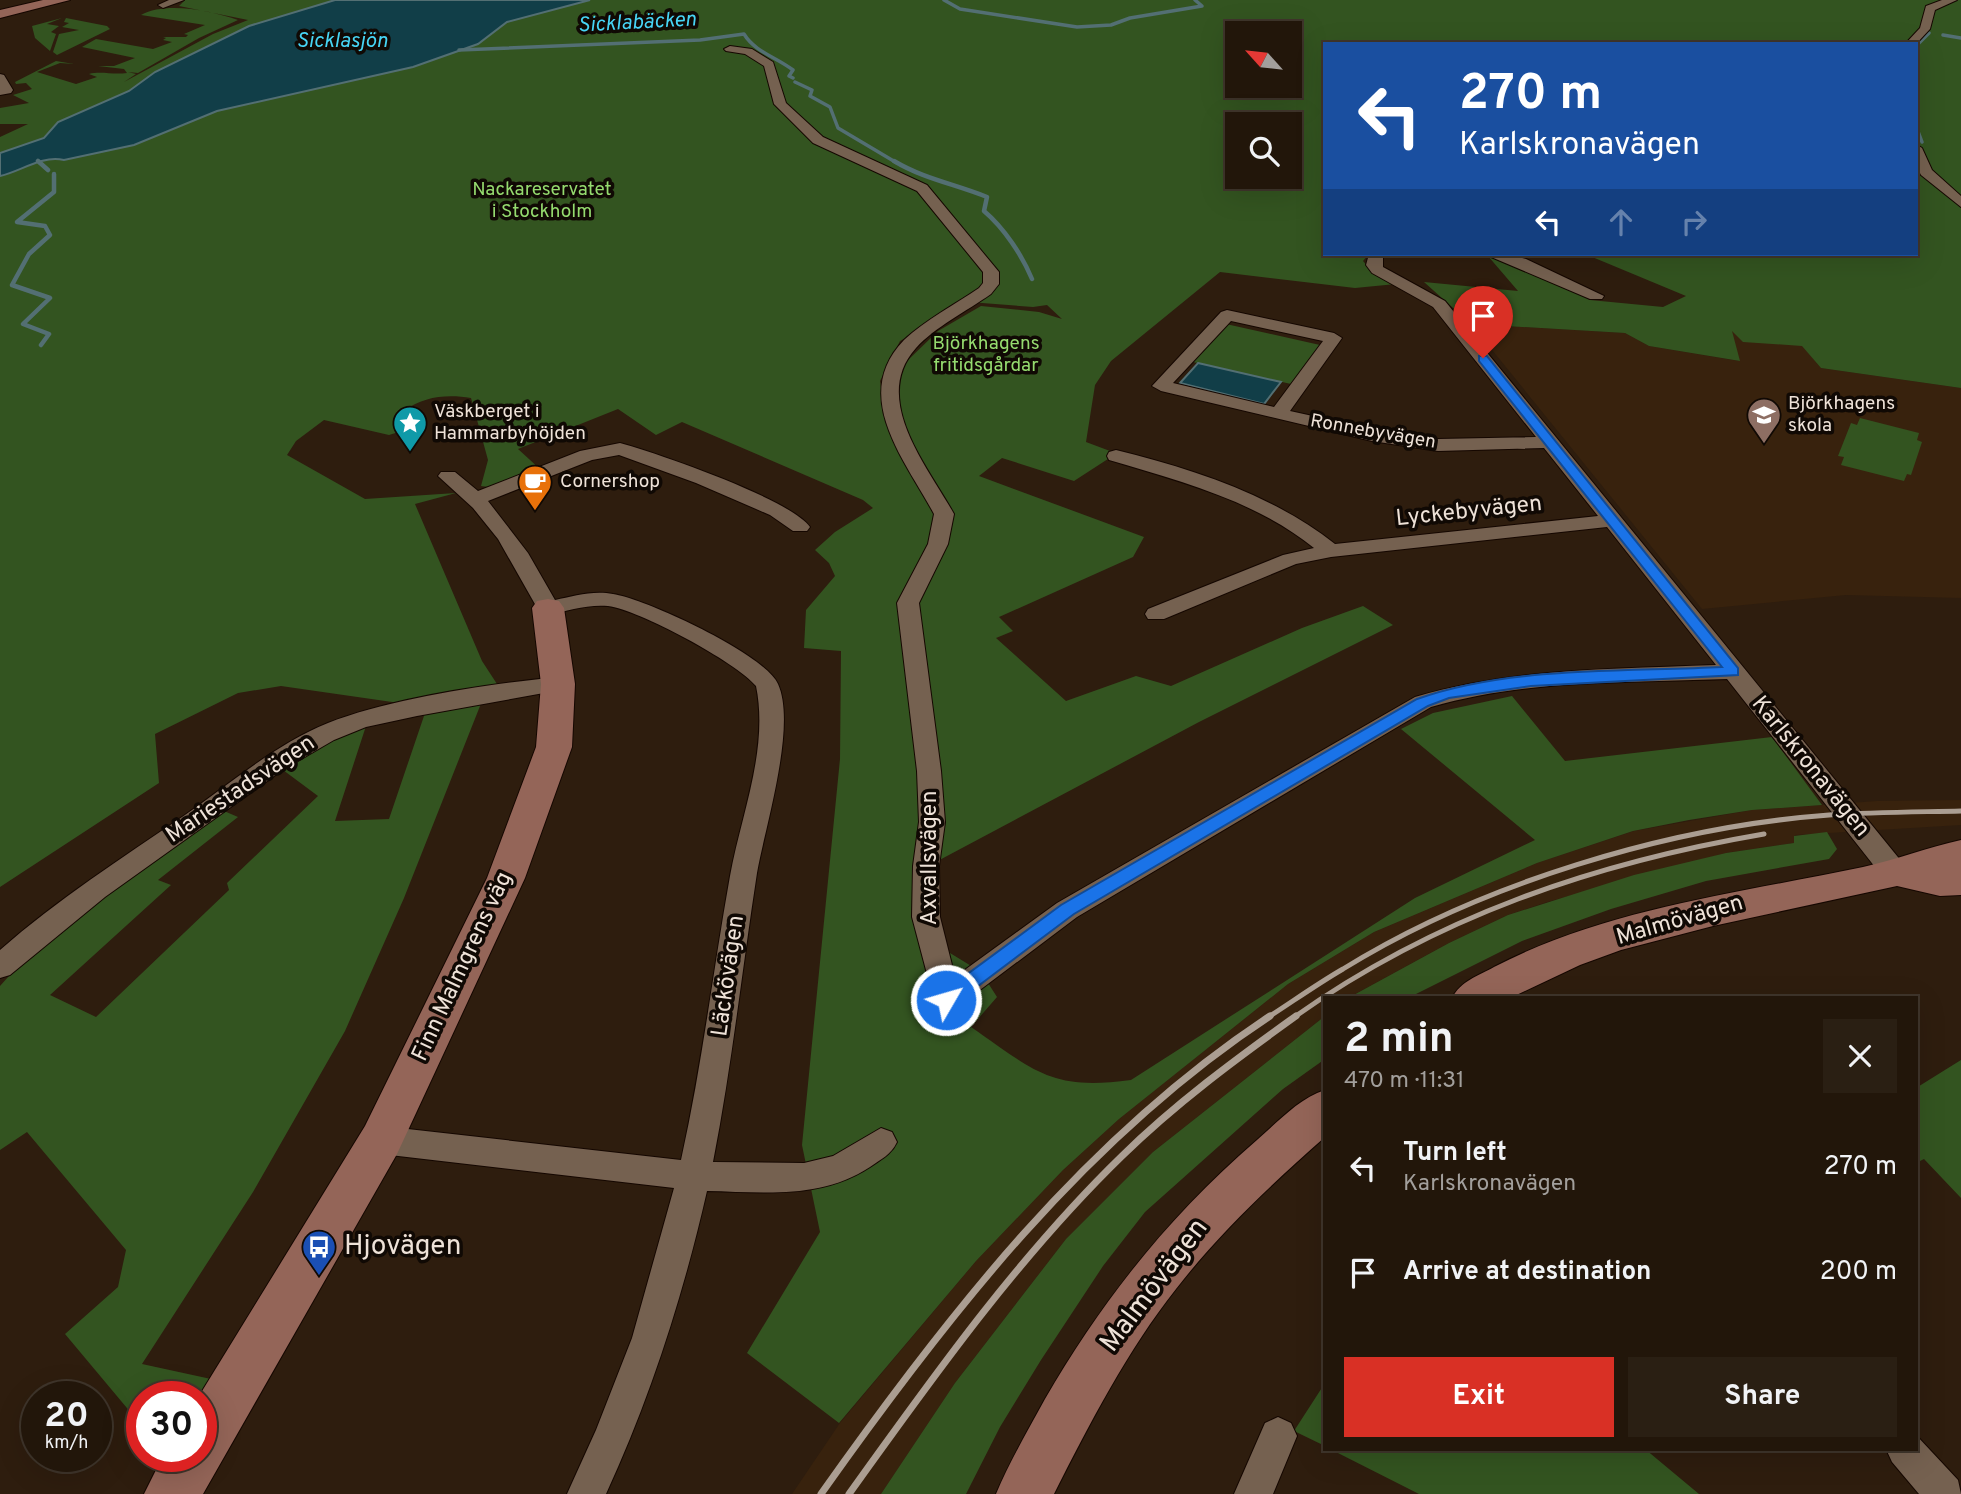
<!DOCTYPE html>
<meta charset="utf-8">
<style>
body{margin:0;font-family:Overpass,sans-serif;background:#2a1f13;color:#f1f3f6;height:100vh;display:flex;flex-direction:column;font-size:26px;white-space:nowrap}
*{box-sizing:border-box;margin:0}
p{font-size:23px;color:#a29f9c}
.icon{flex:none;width:38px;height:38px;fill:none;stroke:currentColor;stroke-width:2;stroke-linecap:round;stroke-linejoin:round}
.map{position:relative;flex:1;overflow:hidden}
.sheet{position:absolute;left:1323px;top:996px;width:595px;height:455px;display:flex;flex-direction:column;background:#22160a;border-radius:0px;box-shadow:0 7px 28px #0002,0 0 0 2px #3f352b}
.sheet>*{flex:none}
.top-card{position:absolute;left:1323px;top:42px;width:595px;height:214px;border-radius:0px;box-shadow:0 7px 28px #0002,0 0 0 2px #3f352b;background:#1a4fa0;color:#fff;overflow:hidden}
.needle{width:46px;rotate:297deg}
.controls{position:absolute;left:1225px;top:21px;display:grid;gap:14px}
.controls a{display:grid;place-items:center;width:77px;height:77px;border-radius:0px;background:#22160a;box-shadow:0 7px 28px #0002,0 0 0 2px #3f352b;font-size:35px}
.speed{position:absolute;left:21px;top:1381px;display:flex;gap:14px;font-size:35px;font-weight:700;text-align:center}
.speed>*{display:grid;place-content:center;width:91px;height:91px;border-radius:50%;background:#22160a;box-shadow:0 7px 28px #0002,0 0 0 2px #3f352b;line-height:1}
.speed small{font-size:18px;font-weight:400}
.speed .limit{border:10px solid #d22;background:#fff;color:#111}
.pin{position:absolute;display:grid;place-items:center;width:60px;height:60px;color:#fff;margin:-72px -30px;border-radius:50% 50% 50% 0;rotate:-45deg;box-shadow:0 0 7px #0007}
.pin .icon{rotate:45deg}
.me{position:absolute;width:77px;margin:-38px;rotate:52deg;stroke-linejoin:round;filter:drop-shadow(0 0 5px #0008)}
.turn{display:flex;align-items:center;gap:24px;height:147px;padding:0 21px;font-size:32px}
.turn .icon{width:91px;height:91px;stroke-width:2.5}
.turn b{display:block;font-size:49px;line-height:60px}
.lanes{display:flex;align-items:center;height:66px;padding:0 21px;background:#0003;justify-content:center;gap:35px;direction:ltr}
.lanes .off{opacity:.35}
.round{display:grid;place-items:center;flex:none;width:74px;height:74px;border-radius:0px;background:#2a1f13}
.headline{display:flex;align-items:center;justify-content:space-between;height:119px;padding:0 21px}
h1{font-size:42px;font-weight:700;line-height:52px}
.cta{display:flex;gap:14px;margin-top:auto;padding:14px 21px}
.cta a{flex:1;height:80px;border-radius:0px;background:#d93025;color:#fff;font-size:28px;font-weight:700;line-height:80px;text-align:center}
.cta a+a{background:#2a1f13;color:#f1f3f6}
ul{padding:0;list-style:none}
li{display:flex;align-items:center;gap:21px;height:105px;padding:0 21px}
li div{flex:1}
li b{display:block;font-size:26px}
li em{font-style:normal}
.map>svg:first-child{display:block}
</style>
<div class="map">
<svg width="1961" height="1494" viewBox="0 0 1961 1494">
<rect width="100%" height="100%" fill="#2e1d0e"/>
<!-- built -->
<path fill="#38220d" d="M1471,324l154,9 24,13 90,15 -8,-30 67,9 23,28 140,20v210l-115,-3 -144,14z
M1961,800v25l-166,10 -1,8 -68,10 -179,49 -39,13 -59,28 -99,54 -25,1v18l-172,136 -87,87 -111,144 -74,111h-89l48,-71 136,-162 87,-91 56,-51 169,-135 86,-52 163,-69 97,-32 118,-21 125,-9z"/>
<!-- green -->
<path fill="#335420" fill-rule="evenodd" d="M185,0h169l-77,23 -28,3 -94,46 -26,19 -71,31 -13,16 -45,15v-16l28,-13h-28v-16l29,-5 -16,-8 19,-6 -6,-6 -10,1 -1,-2 41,-21 18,3 -14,-1 -23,9 39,12 21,-7 -8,-3c12,-3 24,1 38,-1l-3,-4 -26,-3h16l21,-8 -53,-11 14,-8 57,10 19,-7 -9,-2 3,-2 -3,-1h23l2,-2 -4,-1 21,-9 -64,-10c25,-14 71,-4 97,5l-39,18 -61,35 -10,-1 8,2 -12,8 89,-48 35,-14 -69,-14z
M437,0h1524v388l-140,-20 -19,-22 -59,-4 -11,-11 8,30 -91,-15 -24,-13 -154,-9 -47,-42 94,9 -30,-35 27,6 75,38 73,7 23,-11 -101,-42h331v-210h-591v210h44l-6,7 8,9 25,14 -41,4 -135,-16 -109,89 -16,24 -9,57 24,9 1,6 -37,24 -72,-23 -23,18 165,61 -11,20 -134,60 14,14 -17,7 70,63 70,-25 35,10 131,-58 61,-22 30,19 -194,97 -267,142 4,58 14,31 31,19 16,25 -26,30c64,44 79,64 160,53l284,-182 120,-58 -134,-111 32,-16 79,-17 53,65 207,-24 50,68 -70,5 -63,10 -56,11 -96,32 -163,69 -86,52 -169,135 -56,51 -87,91 -137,162 -92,-70 73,-121 -18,-87 38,-386 1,-108 -37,-3 2,-38 29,-34 -6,-13 -14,-13 20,-18 38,-24 -10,-8 -181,-78 -26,13 -38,-26 -100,40 23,21 -45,18 -15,-2 7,-26 -17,-62c-23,-4 -48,-2 -67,13l1,19 -16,5 -65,-15 -28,21 -9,14 78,44 91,-6 -41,11 67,157 15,23 -84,21 -132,-19 -43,7 -83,41 4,49 -159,104v-727zM1237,33h53v53h-53zM1237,124h53v53h-53zM969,302l64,5 14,-2 15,14 -23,-7 -58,-6 -43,25 -33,32 -20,51 -5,-33 20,-40z
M62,18l-15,6 12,2 -8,6 5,2 -6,17 -15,-13 -3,-12z
M66,18l41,8 3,3 -53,26 -4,-3 6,-18 20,-4 -17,-3 7,-4 -5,-1z
M1226,324l94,21 -29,39 -98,-22z
M1860,418l59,15 -2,7 5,2 -11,33 -4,-1 -3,7 -63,-16 3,-8 -6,-1 13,-33 6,2z
M482,701l-78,197 -59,133 -92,161 -111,172 69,15 -10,17h-59v30l-77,-92 53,-47 8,-37 -99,-118 -27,18v-164c60,-69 149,-122 224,-175l14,6 -80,63 13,5 -121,110 46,22 133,-127 -2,-7 91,-87 -35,-26 46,-28 37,-16 -31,95 54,-2 36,-106z
M1827,832l10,17 -8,10 -123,22 -95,28 -89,32 -112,56h-60l99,-54 59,-28 126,-40 92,-22 68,-10v-7z
M1325,1016v43l-42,30 -138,123 -42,54 -62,94 -41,67 -34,67h-85l74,-111 111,-144 87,-87z
M1961,1060v138l-37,-39 -8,4v-75z
M1325,1383v63l-31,-15z
M1330,1449h315l54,45h-280z"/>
<!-- water -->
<path fill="#113e48" stroke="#536f73" stroke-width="2" d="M335,0h255l-83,22 -29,22 -65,23 -196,44 -83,34 -70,15c-23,-5 -42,11 -64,16v-23l44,-15 14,-16 71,-31 26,-19 94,-46z
M1198,363l83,19 -17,22 -84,-21z"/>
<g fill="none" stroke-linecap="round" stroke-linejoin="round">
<!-- stream-far1 -->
<path stroke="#536f73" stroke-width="3.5" d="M944,0l16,9 117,18 34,-2 19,-7 72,-12 -7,-6
M1943,35l18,3
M1916,46l13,-13
M459,50l241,-10 44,-6c11,18 32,23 49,36l-4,6 4,2
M795,82l17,8 -2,6 20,11 8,21 59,35
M1916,126l6,16
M38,161l2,2"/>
<!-- stream -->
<path stroke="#536f73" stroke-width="4.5" d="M38,161l10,9
M894,161c30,18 61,23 93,36l-3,14c20,17 38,44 48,68
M41,345l8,-11 -26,-10 27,-26 -38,-13 17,-31 21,-19 -5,-9 -28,-4 37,-30v-18"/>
<!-- street casing -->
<g stroke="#150700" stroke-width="2">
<path id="street" d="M169,0h15l-21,8 -5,-3z
M1942,0h15l-22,10 -5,19 -14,15h-11l15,-16 6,-22z
M730,46l22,3 21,13 13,41 37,34 104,48 72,87v12l-8,10c-24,17 -56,33 -75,54 -46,51 12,119 38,166l-6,30 -29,59 22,168 4,51 -6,44 1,51 15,60 102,-74 358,-206c99,-29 199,-28 301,-32l-109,-138 -276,30 -35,7 -132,55h-16l-3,-5 3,-5 135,-54 31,-7c-58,-47 -134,-67 -205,-88l-2,-4 2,-4 7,-2c77,19 157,45 219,94l263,-28 -54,-68 -106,3 -66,-10 -211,-50 -9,-5 69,-74 6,-2 107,23 8,5 -52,73 82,18 66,10 98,-2 -103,-130 -61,-34 -6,-8 3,-11h14v13l62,34 461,566 3,7 -3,7 -10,3 -10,-3 -159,-202c-99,4 -200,0 -296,28l-354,210 -121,91 -10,4 -10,-4 -24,-91 1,-51 6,-44 -2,-51 -20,-168 31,-59 6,-30c-29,-54 -84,-118 -30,-174 21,-20 52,-36 75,-52l4,-5v-11l-66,-81 -104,-48 -39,-39 -10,-38 -19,-12 -19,-3 -2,-2zM1231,321l92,20 -49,66 -101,-24z
M0,74l4,1 9,15 -2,3 -11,2z
M1916,144l6,4 10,22 29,26v11l-40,-32 -5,-10z
M1484,254h23l19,5 78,37 -2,3h-12z
M620,443c37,10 170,56 190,84l-3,4h-14l-23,-16 -74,-32 -77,-28 -27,5 -104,41 40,52 27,47c18,-4 39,-10 58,-6 33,5 152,60 165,90 19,42 -13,143 -21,189 -15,96 -25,193 -44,289l91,1 29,-7 48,-28 11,4 5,10c-6,13 -16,17 -27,25 -50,33 -107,25 -163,24 -24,105 -56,205 -101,303h-39l29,-64 36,-92 42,-150 -293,-34 -11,-4 -5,-10 5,-10 11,-4 300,34c21,-94 32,-189 49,-284 11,-61 39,-127 26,-190 -20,-24 -117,-76 -148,-80 -20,-2 -41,5 -60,9l-8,-2 -42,-74 -25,-31 -35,-32 3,-4h14l23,19 102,-40z
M558,677l8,2 4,5 -4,5 -149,27 -51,11 -32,13 -50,29 -179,128 -95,78 -10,3v-28c58,-51 122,-92 185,-135 46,-32 91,-71 143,-92 64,-25 161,-39 230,-46z
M1278,1417l13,6 6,13 -24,58h-39l31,-71z
M1916,1435l42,45 3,14h-42l-27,-32 -6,-13h30z"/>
</g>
<!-- secondary casing -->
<g stroke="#150700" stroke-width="2">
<path id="secondary" d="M43,0h27l-70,18v-8z
M548,599l11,2 5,7 11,76 -3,63 -47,131 -128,276 -194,340h-59l19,-38h38l-2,-60 166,-270 122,-248 49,-131 5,-63 -9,-76 5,-7z
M1961,840v55l-21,1 -43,-10 -184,40 -92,24 -41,15 -70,33h-58c9,-17 26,-22 42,-31 113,-59 246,-74 369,-100 33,-7 65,-20 98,-27z
M1325,1090v47c-53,47 -105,95 -149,152 -49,62 -86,134 -122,205h-58c14,-33 32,-64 49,-95 57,-99 125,-184 212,-259 21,-18 41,-41 68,-50z"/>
</g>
<!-- street -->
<use href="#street" fill="#756150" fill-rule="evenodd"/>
<!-- secondary -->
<use href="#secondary" fill="#946558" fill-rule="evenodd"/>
<!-- rail-far1 -->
<path stroke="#ab9e92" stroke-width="5" d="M1267,1018c25,-16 50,-34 76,-49 137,-85 325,-142 486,-154 44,-3 88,-3 132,-4
M1293,1018c142,-101 301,-155 471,-184"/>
<!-- rail -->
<path stroke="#ab9e92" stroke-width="7" d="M821,1494c126,-178 265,-357 449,-478
M849,1494c84,-117 169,-237 273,-338 53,-52 114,-97 174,-140"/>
</g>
<!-- route -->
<path fill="#1a73e8" stroke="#114b97" stroke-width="2" d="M1479,356h8l251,312v7l-207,11 -82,12 -21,8 -354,208 -121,91h-14l-3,-5 3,-5 122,-90 356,-206c92,-33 207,-27 305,-32l-243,-306z"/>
<!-- icons -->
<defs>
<g id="school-pin" transform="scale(1.75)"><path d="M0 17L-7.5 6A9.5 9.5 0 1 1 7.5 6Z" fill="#8d6e63" stroke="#100904"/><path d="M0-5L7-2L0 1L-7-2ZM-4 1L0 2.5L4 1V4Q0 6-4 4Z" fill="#fff"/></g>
<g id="sight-pin" transform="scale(1.75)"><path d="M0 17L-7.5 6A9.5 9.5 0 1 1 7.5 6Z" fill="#0f9aa8" stroke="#100904"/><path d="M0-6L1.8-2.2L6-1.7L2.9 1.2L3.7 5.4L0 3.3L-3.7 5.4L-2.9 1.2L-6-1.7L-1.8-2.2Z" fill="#fff"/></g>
<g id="cafe-pin" transform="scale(1.75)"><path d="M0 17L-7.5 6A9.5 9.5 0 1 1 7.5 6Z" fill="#e8710a" stroke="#100904"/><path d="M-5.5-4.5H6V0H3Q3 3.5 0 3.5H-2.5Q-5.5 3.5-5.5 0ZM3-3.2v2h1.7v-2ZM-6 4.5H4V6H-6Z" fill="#fff"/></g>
<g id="bus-pin" transform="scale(1.75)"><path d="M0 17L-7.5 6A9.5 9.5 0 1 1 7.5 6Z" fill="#1a4fb4" stroke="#100904"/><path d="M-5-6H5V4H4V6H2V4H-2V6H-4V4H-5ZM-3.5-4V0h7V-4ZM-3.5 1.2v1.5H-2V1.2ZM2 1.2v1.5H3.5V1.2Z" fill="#fff"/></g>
</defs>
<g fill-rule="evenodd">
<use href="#school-pin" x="1764" y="415"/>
<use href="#sight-pin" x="410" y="423"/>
<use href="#cafe-pin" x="535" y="482"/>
<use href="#bus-pin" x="319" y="1247"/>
</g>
<g text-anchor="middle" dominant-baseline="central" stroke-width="7" stroke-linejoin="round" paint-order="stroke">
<!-- far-park labels -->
<g font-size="19" fill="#95db6f" stroke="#100904">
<text x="542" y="190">Nackareservatet<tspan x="542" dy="22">i Stockholm</tspan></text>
<text x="986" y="344">Björkhagens<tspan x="986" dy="22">fritidsgårdar</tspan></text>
</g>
<!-- far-poi labels -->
<g font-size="19" fill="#eee2d8" stroke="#100904" text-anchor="start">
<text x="1788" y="404">Björkhagens<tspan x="1788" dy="22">skola</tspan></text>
<text x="434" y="412">Väskberget i<tspan x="434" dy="22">Hammarbyhöjden</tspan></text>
<text x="560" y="482">Cornershop</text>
</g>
<!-- far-street labels -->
<g font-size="19" fill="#eee2d8" stroke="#100904">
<text transform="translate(1373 432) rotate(10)">Ronnebyvägen</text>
</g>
<!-- far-water labels -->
<g font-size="21" font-style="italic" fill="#47d5f5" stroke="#100904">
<text transform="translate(637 23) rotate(-3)">Sicklabäcken</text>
<text x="342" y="41">Sicklasjön</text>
</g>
<!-- street labels -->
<g font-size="23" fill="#eee2d8" stroke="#100904">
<text transform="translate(1469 512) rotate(-6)">Lyckebyvägen</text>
<text transform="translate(1810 767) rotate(51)">Karlskronavägen</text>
<text transform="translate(241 790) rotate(-34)">Mariestadsvägen</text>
<text transform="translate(930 858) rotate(-90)">Axvallsvägen</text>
<text transform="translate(1680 921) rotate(-16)">Malmövägen</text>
<text transform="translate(463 967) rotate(-65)">Finn Malmgrens väg</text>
<text transform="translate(729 976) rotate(-82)">Läckövägen</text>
</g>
<!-- near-poi labels -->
<g font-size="28" fill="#eee2d8" stroke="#100904" text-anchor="start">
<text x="344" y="1247">Hjovägen</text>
</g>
<!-- near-street labels -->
<g font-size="28" fill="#eee2d8" stroke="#100904">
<text transform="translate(1155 1286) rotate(-53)">Malmövägen</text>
</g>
</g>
</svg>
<div class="controls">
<a><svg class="needle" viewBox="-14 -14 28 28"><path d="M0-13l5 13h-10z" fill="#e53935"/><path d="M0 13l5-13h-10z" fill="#a29f9c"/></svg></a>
<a><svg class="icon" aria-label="search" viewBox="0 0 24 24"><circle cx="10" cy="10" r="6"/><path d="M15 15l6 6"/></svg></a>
</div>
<div class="speed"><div>20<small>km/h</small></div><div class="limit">30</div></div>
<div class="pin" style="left:1483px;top:358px;background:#d93025"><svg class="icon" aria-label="arrive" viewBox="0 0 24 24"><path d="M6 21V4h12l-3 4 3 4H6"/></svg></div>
<svg class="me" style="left:946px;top:1000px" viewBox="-20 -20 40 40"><circle r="17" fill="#1a73e8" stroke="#fff" stroke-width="3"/><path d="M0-11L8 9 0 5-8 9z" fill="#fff"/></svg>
<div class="top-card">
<div class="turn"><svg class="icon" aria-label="left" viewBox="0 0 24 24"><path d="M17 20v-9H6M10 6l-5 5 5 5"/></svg><div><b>270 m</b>Karlskronavägen</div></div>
<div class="lanes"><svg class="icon" aria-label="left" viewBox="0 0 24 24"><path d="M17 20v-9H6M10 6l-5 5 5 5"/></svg><svg class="icon off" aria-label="ahead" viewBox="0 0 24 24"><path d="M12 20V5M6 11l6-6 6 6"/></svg><svg class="icon off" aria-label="right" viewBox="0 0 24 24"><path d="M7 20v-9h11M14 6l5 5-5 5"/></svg></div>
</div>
<section class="sheet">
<div class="headline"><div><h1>2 min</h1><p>470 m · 11:31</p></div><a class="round"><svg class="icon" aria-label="close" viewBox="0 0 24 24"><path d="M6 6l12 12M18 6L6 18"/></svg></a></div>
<ul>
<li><svg class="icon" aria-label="left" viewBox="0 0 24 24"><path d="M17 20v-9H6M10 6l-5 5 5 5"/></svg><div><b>Turn left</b><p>Karlskronavägen</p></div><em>270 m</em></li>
<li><svg class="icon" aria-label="arrive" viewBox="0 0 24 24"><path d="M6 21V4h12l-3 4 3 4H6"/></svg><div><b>Arrive at destination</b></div><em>200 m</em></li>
</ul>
<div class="cta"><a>Exit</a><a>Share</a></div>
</section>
</div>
